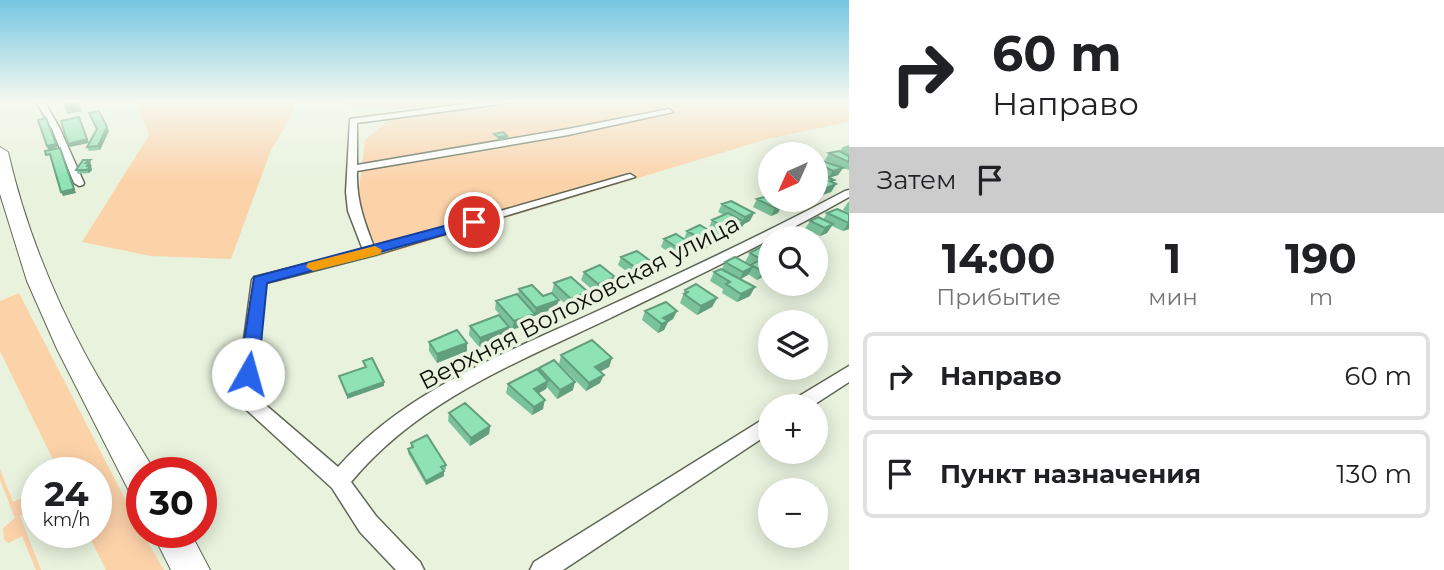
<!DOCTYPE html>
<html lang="ru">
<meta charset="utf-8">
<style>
body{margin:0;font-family:Montserrat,sans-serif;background:#f6f6f6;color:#202124;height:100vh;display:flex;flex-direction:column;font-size:26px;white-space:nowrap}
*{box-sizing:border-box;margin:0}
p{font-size:23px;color:#757577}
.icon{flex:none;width:38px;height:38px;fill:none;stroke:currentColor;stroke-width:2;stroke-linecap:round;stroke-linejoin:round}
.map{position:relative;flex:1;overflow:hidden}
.side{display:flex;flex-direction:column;background:#fff;width:595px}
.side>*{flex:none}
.top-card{background:#fff;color:#202124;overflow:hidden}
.needle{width:46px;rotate:225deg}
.fabs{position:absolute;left:758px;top:142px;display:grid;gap:14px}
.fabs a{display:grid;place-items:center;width:70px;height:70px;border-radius:50%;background:#fff;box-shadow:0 4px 18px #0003;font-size:35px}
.speed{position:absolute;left:21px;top:457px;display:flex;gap:14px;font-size:35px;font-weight:700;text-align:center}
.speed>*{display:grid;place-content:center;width:91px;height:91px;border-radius:50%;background:#fff;box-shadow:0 4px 18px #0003;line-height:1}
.speed small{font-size:18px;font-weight:400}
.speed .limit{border:10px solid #d22;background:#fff;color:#111}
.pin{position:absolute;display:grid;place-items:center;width:60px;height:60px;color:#fff;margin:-30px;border:4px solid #fff;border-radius:50%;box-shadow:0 2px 7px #0007}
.me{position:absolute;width:77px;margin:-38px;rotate:7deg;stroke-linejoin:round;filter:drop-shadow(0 0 5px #0008)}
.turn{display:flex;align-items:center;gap:24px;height:147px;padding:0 28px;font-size:32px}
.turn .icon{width:91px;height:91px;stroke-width:2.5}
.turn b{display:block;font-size:49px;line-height:60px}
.then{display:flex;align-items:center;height:66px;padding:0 28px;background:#0003;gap:14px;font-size:26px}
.eta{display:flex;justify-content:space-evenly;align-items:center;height:119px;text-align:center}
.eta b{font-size:42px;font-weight:700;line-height:49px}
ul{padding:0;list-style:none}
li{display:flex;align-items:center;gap:21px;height:88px;margin:0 14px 10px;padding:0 14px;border:4px solid #e0e0e0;border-radius:10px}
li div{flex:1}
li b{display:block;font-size:26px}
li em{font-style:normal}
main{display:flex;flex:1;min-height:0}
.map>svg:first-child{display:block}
</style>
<main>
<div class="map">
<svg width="849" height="570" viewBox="0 0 849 570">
<rect width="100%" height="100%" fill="#e8f2dd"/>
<!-- green -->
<path fill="#fcd2a9" d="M136,101h156l3,8 -24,41 -40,109 -80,-3 -69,-14 67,-107z
M333,101h151c-50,5 -102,16 -151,0z
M529,101h320v21l-82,17 -391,118 -19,-53 8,-64 29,-24z
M19,293l123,239 22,38h-58l-19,-38h9v-60h-37l-59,-121v-50z
M0,469l13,33 19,-8 3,11 -15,11 21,54h-5l-14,-34 -13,7 -5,-3 -1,-12 12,-10 -15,-38z"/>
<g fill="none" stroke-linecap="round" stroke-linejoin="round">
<!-- minor casing -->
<g stroke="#5f6855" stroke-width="3">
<path id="minor" d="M36,101h8l16,28 24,54 -1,2 -4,1 -5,-3 -22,-54z
M489,101h22l-4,2 -150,20v42l211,-36 101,-20 4,3 -105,23 -211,36c-1,29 7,50 17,76l252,-72 4,-1 5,3 -260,78 -109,28 -12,112 84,72c67,-76 163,-112 253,-153 86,-39 171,-79 254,-123l4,-1v7c-80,45 -162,84 -245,124 -91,43 -187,81 -253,161l25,34 44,46 4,8h-28l-36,-38 -28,-44 -93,-85 -3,-5 16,-118 2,-3 109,-27 -15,-39 -2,-19 4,-73z
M849,366v16l-37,24h-24l3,-5z
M770,415v18l-207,137h-33l4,-8z"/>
</g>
<!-- primary casing -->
<g stroke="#5f6855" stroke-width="2">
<path id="primary" d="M0,147l8,5c16,70 42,136 76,200 22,41 48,80 71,120h-13v26l-12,-5 -73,-144 -30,-68 -27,-87z
M152,532h38l20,38h-39z"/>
</g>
<!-- minor -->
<use href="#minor" fill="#fff" fill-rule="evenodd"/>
<!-- primary -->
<use href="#primary" fill="#fff" fill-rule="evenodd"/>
</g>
<!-- wall -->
<path fill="#7ac29a" d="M109,131l-9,19 -11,1 -2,-4z
M849,145v25l-6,-2 -5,7 -9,3 5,2 -2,2 4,2 -5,8 -9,3 -6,-3v-29l20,2 -11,-5 4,-7 11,-2 3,-4z
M91,164l-1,1 2,5 -3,3 -11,1 -2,-4z
M757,199l13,1h41l-9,4 -9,-3 -4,6 -7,3 -2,-1 -2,4 -7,3 -18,-9z
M731,201l19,20 -6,3 -4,6 -17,7 -14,-9 3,-8 12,-5 -6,-3 4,-8z
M848,202h1v11l-6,-3z
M827,213l22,1v15l-6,2 -11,-5 -5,7 -7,3 -15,-7 5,-8 13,-1z
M687,231l24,11 -2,1 -2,5 -4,2 -19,-11z
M664,239l29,6 -4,9 -11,4 -17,-11z
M770,246v21l-6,9 -7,4 -9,-6 -7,5 9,17 -13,6 -15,-9 1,-4 -13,-8 4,-9 8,-3 3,-7 26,4v-1l-6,-3 5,-9z
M621,257l31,16 -15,6 -19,-14z
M584,272l31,5 -3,9 -17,6 -14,-12z
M554,283l34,9 -2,9 -17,6 -17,-15z
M519,289l37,19 -22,8 -1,6 -21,8 -17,-21 1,-8 22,-6z
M685,290l32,8 -5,9 -15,8 -17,-12z
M645,311h32l-4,8 -5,3 -4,8 -6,3 -16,-13z
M470,326l38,9 -29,12 -10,-12z
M429,342l38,9 -30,12 -8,-12z
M561,355l51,3 -3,9 -9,4v12l-14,8 -27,-27z
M539,368l34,22 -16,9 -10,-12 -1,2 -7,4 4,16 -11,6 -26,-22 2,-9 30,-13z
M449,413l41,13 -1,8 -19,12 -22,-25z
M411,443l35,22v4l-2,1v6l-18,9 -18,-32v-4l3,-2z"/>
<!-- shaded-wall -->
<path fill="#639e7d" d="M62,101h16l4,10 -14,3z
M79,117l10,26 -19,4 -2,-3z
M48,122l10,25 -10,3 -1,-4z
M107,127l2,4 -9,19 -2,-4z
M507,136v3l-9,2v-4z
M60,148l16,45 -13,3 -2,-4z
M90,160l2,10 -3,3 -2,-3 -1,-7z
M843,168l-5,7 -10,3 5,-7z
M834,180l-4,7 6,-3 -5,8 -9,3 8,-14z
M793,200l-4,7 -7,3 4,-8z
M804,200h7l-9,4z
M782,205l-4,8 -7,3 4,-8z
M754,213l-4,8 -6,3 -4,6 -17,7 4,-8 14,-6 4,-6z
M849,223v6l-6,2 5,-8z
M833,224l-6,9 -7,3 5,-8z
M715,234l-8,14 -4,2 4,-8v-4z
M693,245l-4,9 -11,4 3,-8z
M770,261v6l-5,3 4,-2 -5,8 -7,4 11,-17z
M656,265l-4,8 -15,6 3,-8z
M753,267l-5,8 -9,5 4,-8z
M615,277l-3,9 -17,6 3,-8z
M755,287l-5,9 -13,6 4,-8z
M588,292l-2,9 -17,6 2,-8z
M717,298l-5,9 -15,8 4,-9z
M559,300l-3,8 -22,8 2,-8z
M677,311l-4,8 -5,3 -4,8 -6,3 5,-15z
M535,314l-2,8 -21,8 2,-9z
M509,327l-1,8 -29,12 1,-9z
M467,343v8l-30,12v-9z
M612,358l-3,9 -17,9 3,-9z
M604,375l-4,8 -14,8 3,-8z
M548,381l-2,8 -14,8 2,-8z
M384,382v4l-37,13v-4z
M575,382l-2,8 -16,9 3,-9z
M545,400l-2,9 -11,6 2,-8z
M490,426l-1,8 -19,12 1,-8z
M444,471v5l-18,9v-4z"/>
<!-- building -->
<path fill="#8ee2b3" stroke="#639e7d" stroke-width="2" d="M99,111l8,16 -9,19 -11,1 10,-18 -8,-16z
M79,117l8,22 -19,5 -7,-23z
M46,118l10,26 -9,2 -9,-26z
M503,132l4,4 -9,1 -4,-3z
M60,148l14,41 -13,3 -11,-38 -4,1 -1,-4z
M839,151l10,5v6l-20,-9z
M83,160h7l-4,3h3l-2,3h3l-3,4h-11z
M823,161l20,7 -10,3 -17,-8z
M816,172l18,8 -4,1 6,3 -9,4 -11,-5z
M764,197l6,3 12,5 -7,3 -18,-9z
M731,201l23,12 -9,4 -23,-13z
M837,209l12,5v9l-22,-10z
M728,213l16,9 -17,7 -15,-9z
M818,217l15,7 -8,4 -15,-7z
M700,225l15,9 -8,4 4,2 -4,2 -20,-11z
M676,234l17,11 -12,5 -17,-11z
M794,235l5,3h-12z
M766,244l4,2v15l-2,2 -18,-10z
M637,251l19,14 -16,6 -19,-14z
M735,257l18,10 -10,5 -18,-10z
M758,261l11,7 -7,3 -11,-6z
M600,265l15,12 -17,7 -14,-12z
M721,269l34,18 -14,7 -15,-10 4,-2 -16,-10z
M571,277l17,15 -17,7 -17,-16z
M696,284l21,14 -16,8 -17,-12 4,-2 -3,-2z
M532,285l11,11 9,-3 7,7 -23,8 -17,-19z
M517,294l18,20 -21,7 -18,-20z
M666,302l11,9 -14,7 5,3 -6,3 -17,-13z
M499,315l10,12 -29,11 -10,-12z
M457,330l10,13 -30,11 -8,-12z
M592,340l20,18 -17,9 9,8 -15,8 -28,-28z
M372,358l12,24 -37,13 -8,-19 27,-9 -3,-6z
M554,360l21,22 -15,8 -21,-22z
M537,369l11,12 -14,8 11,11 -11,7 -26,-23z
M465,403l25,23 -19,12 -22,-25z
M427,435l19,30 -5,2 3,4 -18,10 -18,-32 5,-2 -2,-4z"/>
<!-- sky -->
<linearGradient id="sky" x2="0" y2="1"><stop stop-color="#76c6e2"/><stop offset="0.56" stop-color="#f5f9f0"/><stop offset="1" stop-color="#f5f9f0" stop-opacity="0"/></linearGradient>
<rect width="849" height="181" fill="url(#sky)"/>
<!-- route -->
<path fill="#2563eb" stroke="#184099" stroke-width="2" d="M474,218l5,1v6l-212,58 -9,91 -3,6 -7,2 -7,-2 -2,-6 15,-97z"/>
<!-- slow -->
<path fill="#f59e0b" d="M375,246l7,4 -2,4 -67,17 -7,-4 2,-4z"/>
<g text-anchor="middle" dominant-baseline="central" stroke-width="7" stroke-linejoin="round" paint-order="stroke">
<!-- street labels -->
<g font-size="24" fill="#0d1009" stroke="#e8f2dd">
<text transform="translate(579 302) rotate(-27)">Верхняя Волоховская улица</text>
</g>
</g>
</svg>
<div class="fabs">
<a><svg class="needle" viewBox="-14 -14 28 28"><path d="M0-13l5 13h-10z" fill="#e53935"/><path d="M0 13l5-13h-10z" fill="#757577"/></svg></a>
<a><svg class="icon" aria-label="search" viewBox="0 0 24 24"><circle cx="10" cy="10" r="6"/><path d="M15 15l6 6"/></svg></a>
<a><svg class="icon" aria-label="layers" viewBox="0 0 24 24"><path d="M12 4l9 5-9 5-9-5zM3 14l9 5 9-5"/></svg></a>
<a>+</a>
<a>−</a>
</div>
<div class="speed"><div>24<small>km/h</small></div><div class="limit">30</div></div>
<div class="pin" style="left:474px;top:222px;background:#d93025"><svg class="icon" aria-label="arrive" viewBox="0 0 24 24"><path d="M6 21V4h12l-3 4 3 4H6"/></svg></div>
<svg class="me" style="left:248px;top:374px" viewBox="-20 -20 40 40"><circle r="19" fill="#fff"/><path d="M0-13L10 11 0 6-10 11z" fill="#2563eb"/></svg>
</div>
<section class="side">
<div class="top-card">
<div class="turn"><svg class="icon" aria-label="right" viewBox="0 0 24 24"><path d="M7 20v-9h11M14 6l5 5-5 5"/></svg><div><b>60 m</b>Направо</div></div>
<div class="then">Затем<svg class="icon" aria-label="arrive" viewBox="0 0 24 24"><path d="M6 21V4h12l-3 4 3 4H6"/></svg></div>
</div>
<div class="eta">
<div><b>14:00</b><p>Прибытие</p></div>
<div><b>1</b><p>мин</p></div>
<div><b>190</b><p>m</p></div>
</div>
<ul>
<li><svg class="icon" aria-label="right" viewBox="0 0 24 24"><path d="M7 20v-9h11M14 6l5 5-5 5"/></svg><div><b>Направо</b></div><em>60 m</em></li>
<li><svg class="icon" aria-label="arrive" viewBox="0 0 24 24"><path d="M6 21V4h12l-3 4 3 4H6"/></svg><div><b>Пункт назначения</b></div><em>130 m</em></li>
</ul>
</section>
</main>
